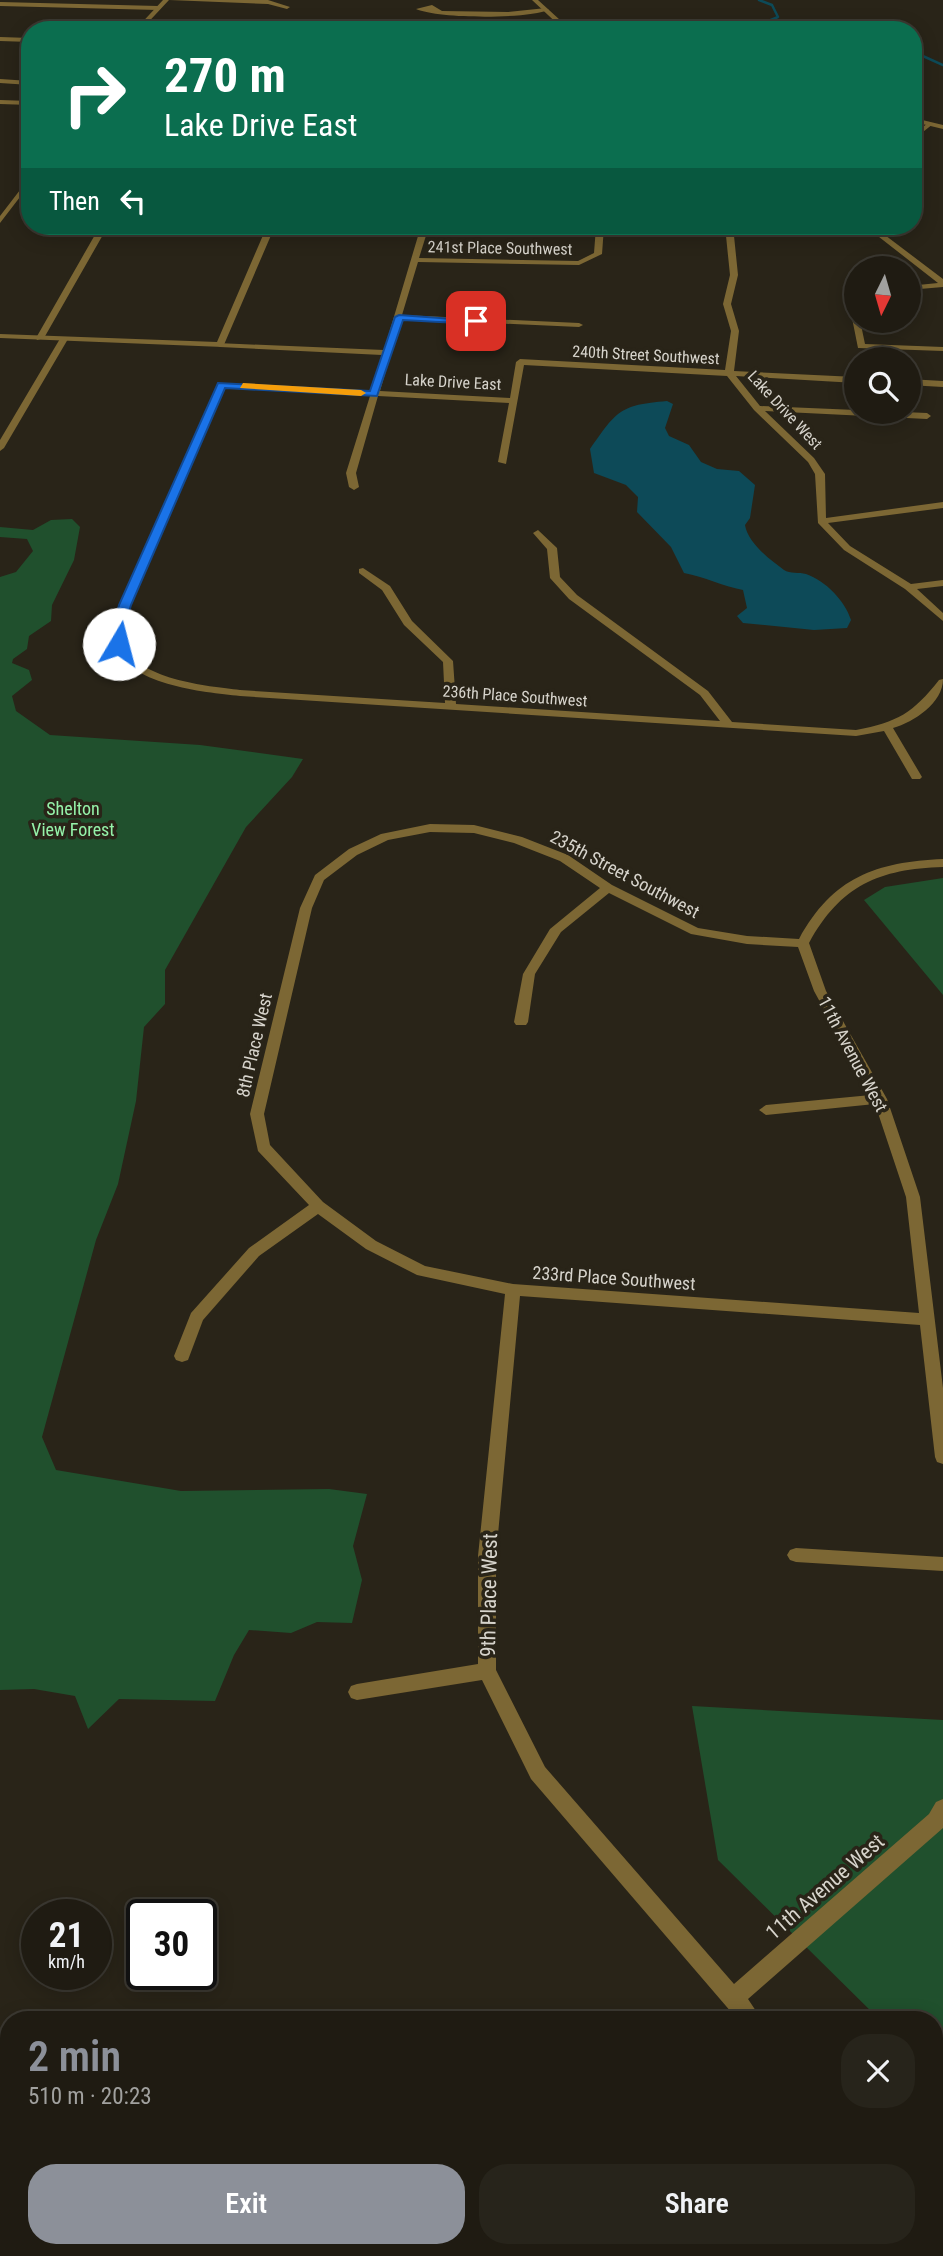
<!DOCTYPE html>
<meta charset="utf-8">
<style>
body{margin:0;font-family:"Roboto Condensed",sans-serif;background:#27241b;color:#f1f3f6;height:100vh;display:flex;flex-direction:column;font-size:26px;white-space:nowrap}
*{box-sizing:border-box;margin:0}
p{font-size:23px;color:#a1a19f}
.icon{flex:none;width:38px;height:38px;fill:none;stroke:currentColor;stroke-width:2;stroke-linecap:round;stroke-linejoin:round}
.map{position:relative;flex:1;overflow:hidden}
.sheet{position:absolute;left:0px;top:2011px;width:943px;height:247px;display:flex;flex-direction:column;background:#1f1b12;border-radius:28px 28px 0 0;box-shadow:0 4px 18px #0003,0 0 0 2px #3c3932}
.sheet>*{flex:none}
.guide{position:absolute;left:21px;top:21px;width:901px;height:214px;border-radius:28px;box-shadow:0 4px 18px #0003,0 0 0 2px #3c3932;background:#0b6e4f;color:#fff;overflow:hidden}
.needle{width:46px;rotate:185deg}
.tools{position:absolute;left:844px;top:256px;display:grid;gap:14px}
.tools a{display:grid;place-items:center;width:77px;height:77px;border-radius:50%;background:#1f1b12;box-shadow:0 4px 18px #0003,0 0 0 2px #3c3932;font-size:35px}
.speed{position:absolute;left:21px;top:1899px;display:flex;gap:14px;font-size:35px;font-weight:700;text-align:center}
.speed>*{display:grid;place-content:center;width:91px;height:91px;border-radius:50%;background:#1f1b12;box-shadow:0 4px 18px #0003,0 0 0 2px #3c3932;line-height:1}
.speed small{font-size:18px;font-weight:400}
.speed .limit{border:4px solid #111;border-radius:10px;background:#fff;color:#111}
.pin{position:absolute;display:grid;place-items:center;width:60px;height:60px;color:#fff;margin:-30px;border-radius:14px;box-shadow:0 4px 10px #0006}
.me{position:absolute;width:77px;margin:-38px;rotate:8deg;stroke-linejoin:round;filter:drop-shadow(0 0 5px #0008)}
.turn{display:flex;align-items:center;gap:24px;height:147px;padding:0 28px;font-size:32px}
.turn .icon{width:91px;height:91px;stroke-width:2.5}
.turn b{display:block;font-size:49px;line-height:60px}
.then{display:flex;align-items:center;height:66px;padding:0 28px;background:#0003;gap:14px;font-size:26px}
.round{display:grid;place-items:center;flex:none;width:74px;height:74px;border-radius:28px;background:#27241b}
.summary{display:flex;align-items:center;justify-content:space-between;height:119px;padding:0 28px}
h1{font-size:42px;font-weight:600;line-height:52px;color:#8c9099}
.cta{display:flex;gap:14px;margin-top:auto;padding:14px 28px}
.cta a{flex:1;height:80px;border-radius:28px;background:#8c9099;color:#fff;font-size:28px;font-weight:600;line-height:80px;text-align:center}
.cta a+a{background:#27241b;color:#f1f3f6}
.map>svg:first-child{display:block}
</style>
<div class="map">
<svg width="943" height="2256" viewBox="0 0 943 2256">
<rect width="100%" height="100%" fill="#292418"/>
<!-- green -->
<path fill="#20502d" d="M72,519l8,8 -6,33 -22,45 -1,16 -22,15 -2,13 -14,10 -1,4 17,7 3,10 -20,16 4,15 34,24 150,10 103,14 -11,18 -46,50 -81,143v34l-21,23 -8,74 -18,83 -22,56 -54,197 14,33 125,21 148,-2 38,5 -14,52 9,34 -10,43 -35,-1 -26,11 -42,-3 -15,25 -19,46 -96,-2 -31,30 -13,-33 -41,-7 -34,1v-1113l16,-5 17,-21 -6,-12 -27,-2v-10l33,3 18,-10z
M943,878v117l-79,-95 21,-13z
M692,1706l251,14v363l-8,-8 -1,-55 -55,-1 -161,-159z"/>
<!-- water -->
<path fill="#0d4a58" d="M667,401l6,3 -8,24 4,8 20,9 12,17 16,7 22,2 16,14 -5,33 -5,7c3,18 25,35 39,45 6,4 15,2 22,4 20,7 39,27 45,46l-4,8 -33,2 -71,-7 -6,-7 10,-8 -4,-18c-21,-4 -38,-13 -59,-17l-13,-26 -34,-35 1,-15 -12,-12 -32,-12 -4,-24c27,-38 29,-44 77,-48z"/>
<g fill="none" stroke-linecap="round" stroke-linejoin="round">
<!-- stream -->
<path stroke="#0d4a58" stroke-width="2.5" d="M759,0l13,5 6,12 -12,5 14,8
M812,30h29
M914,52l29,13"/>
<!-- minor -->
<path fill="#7c6734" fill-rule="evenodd" d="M169,0h99l22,7 -3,2 -19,-5z
M0,2l158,4 3,2 -3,2 -158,-4z
M432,5l10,6 66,1 38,-4 3,2c-23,9 -110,9 -133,-1z
M416,24l141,4 3,2 -146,-3z
M0,37l30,1v4l-30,-1z
M0,79l30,2v4l-30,-2z
M928,123l5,1 -19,15v-5z
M30,177v7l-30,39v-7z
M100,226h8l-64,112 -7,2 -1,-2z
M421,226h8l-10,32 159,3 16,-8 2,-26h8l-2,27 -23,11 -161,-3 -16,53 177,8 4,2 -4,2 -178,-8 -21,72 130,7 6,-36 4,-3 205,11 6,-39 -8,-27 7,-29 -5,-49h8l5,49 -7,29 8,27 -5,40 122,6v6l-120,-7 24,30 167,7 4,3 -4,3 -162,-8 49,47 11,16 1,44 117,-16v6l-115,15 22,23 61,38 32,-4v6l-26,3 26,24v8l-38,-32 -61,-39 -26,-27 -3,-49 -7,-12 -54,-52 -27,-34 -203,-11 -18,99 -8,-2 11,-59 -131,-7 -22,77 3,14 -5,3 -5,-3 -3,-14 24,-77 -145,-8 -95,217c-3,11 -9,25 -6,37 11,38 84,44 116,48l205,13 -2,-41 -39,-37 -22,-35 -23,-17v-4l4,-1 27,18 22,35 41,40 3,43 264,17 -20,-26 -131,-96 -19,-21 -3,-29 -14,-16 5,-3 19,18 3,29 17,18 131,96 24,31 124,8c42,-8 57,-17 83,-50l4,-1c0,24 -29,43 -50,49l29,49 -2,2h-8l-28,-48 -28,5 -616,-40c-37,-4 -114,-11 -126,-53 -4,-12 3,-27 6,-38l99,-222 152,8 11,-36 -162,-8 -4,-2 1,-2 167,7z
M865,226h8l70,53v8l-35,3v-4l30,-3z
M851,291h5v29h4l5,24 78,3v4l-85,-3 -11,-55z
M61,337l7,2 -64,109 -4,3v-11z
M908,379l35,2v6l-35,-2z
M430,824l44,1 48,12 46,18 44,30 86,43 49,8 52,3c34,-62 77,-77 144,-80v8c-64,2 -102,18 -134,76l17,48 61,108 33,98 23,191v76l-6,-2 -2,-5 -15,-132 -400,-29 -24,260v114l49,97 189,217 195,-170 7,-12 7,-3v29l-195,171 14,21h-24l-207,-241 -49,-99 -125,20 -6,-2 -3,-6 3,-6 6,-2 121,-20v-108l27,-262 -88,-19 -51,-26 -48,-35 -59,42 -56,64 -15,40 -6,2 -6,-2 -2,-4 17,-43 58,-65 60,-43 -51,-54 -8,-37 50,-206 15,-33 34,-26 32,-15zM430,832l44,1 40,10 46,18 40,27 -50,41 -27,45 -9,48 2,3h10l2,-3 7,-48 26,-42 48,-39 82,41 56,10 51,3 16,44 57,104 -105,10 -7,5 7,5 109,-11 31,93 13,116 -406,-29 -88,-18 -49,-25 -53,-39 -53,-57 -6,-31 48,-206 12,-28 33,-25 31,-15z
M796,1548l147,9v14l-147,-9 -6,-2 -3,-5 3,-5z
M934,2227l9,4v25h-8l-6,-7h5z"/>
<!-- tertiary -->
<path fill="#7c6734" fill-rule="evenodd" d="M163,0h6l-28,30h-6z
M532,0h6l33,30h-7z
M0,100l30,1v4l-30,-1z
M914,118l29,7v4l-29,-7z
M267,226h8l-52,121 -223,-9v-4l217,8z"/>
</g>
<!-- route -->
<path fill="#1a73e8" stroke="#114b97" stroke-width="2" d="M399,315l82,6 -5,3 -73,-4 -26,76 -152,-8 -94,217 -7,24 1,15 -10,3 -2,-18 6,-24 99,-222 152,8 25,-74z"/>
<!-- slow -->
<path fill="#f59e0b" d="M243,383l118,7 5,3 -5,3 -121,-8z"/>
<g text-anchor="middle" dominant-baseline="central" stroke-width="7" stroke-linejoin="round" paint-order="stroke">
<!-- far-street labels -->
<g font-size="16" fill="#d7d4cc" stroke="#292418">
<text transform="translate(500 248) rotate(1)">241st Place Southwest</text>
<text transform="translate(646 355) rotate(3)">240th Street Southwest</text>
<text transform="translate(453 382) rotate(3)">Lake Drive East</text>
<text transform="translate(785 410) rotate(47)">Lake Drive West</text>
<text transform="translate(515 696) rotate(4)">236th Place Southwest</text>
</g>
<!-- park labels -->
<g font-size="18" fill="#95f2a9" stroke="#292418">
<text x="73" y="808">Shelton<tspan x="73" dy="21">View Forest</tspan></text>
</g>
<!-- street labels -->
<g font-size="18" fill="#d7d4cc" stroke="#292418">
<text transform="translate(625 874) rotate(28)">235th Street Southwest</text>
<text transform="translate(254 1045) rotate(-77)">8th Place West</text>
<text transform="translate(853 1054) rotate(62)">11th Avenue West</text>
<text transform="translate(614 1278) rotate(4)">233rd Place Southwest</text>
</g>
<!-- near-street labels -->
<g font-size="21" fill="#d7d4cc" stroke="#292418">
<text transform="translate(489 1595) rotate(-89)">9th Place West</text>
<text transform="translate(825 1887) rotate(-41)">11th Avenue West</text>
</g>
</g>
</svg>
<div class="tools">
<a><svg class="needle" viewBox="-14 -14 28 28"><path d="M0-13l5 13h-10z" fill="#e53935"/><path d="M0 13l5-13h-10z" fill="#a1a19f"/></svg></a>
<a><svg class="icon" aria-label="search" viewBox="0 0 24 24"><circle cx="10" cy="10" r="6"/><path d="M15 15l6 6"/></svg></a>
</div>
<div class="speed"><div>21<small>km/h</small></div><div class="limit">30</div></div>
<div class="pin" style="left:476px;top:321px;background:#d93025"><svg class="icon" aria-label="arrive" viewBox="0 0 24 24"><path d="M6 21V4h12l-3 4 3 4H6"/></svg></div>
<svg class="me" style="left:119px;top:644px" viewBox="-20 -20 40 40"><circle r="19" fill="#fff"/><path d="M0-13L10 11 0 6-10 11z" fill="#1a73e8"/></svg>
<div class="guide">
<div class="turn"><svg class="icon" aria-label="right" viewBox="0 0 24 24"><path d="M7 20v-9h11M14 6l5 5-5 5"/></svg><div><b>270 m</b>Lake Drive East</div></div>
<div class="then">Then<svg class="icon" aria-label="left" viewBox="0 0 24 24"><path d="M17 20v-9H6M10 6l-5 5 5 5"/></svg></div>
</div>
<section class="sheet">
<div class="summary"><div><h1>2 min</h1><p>510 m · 20:23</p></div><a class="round"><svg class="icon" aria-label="close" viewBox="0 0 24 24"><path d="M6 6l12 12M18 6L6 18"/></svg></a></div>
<div class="cta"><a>Exit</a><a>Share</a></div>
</section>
</div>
